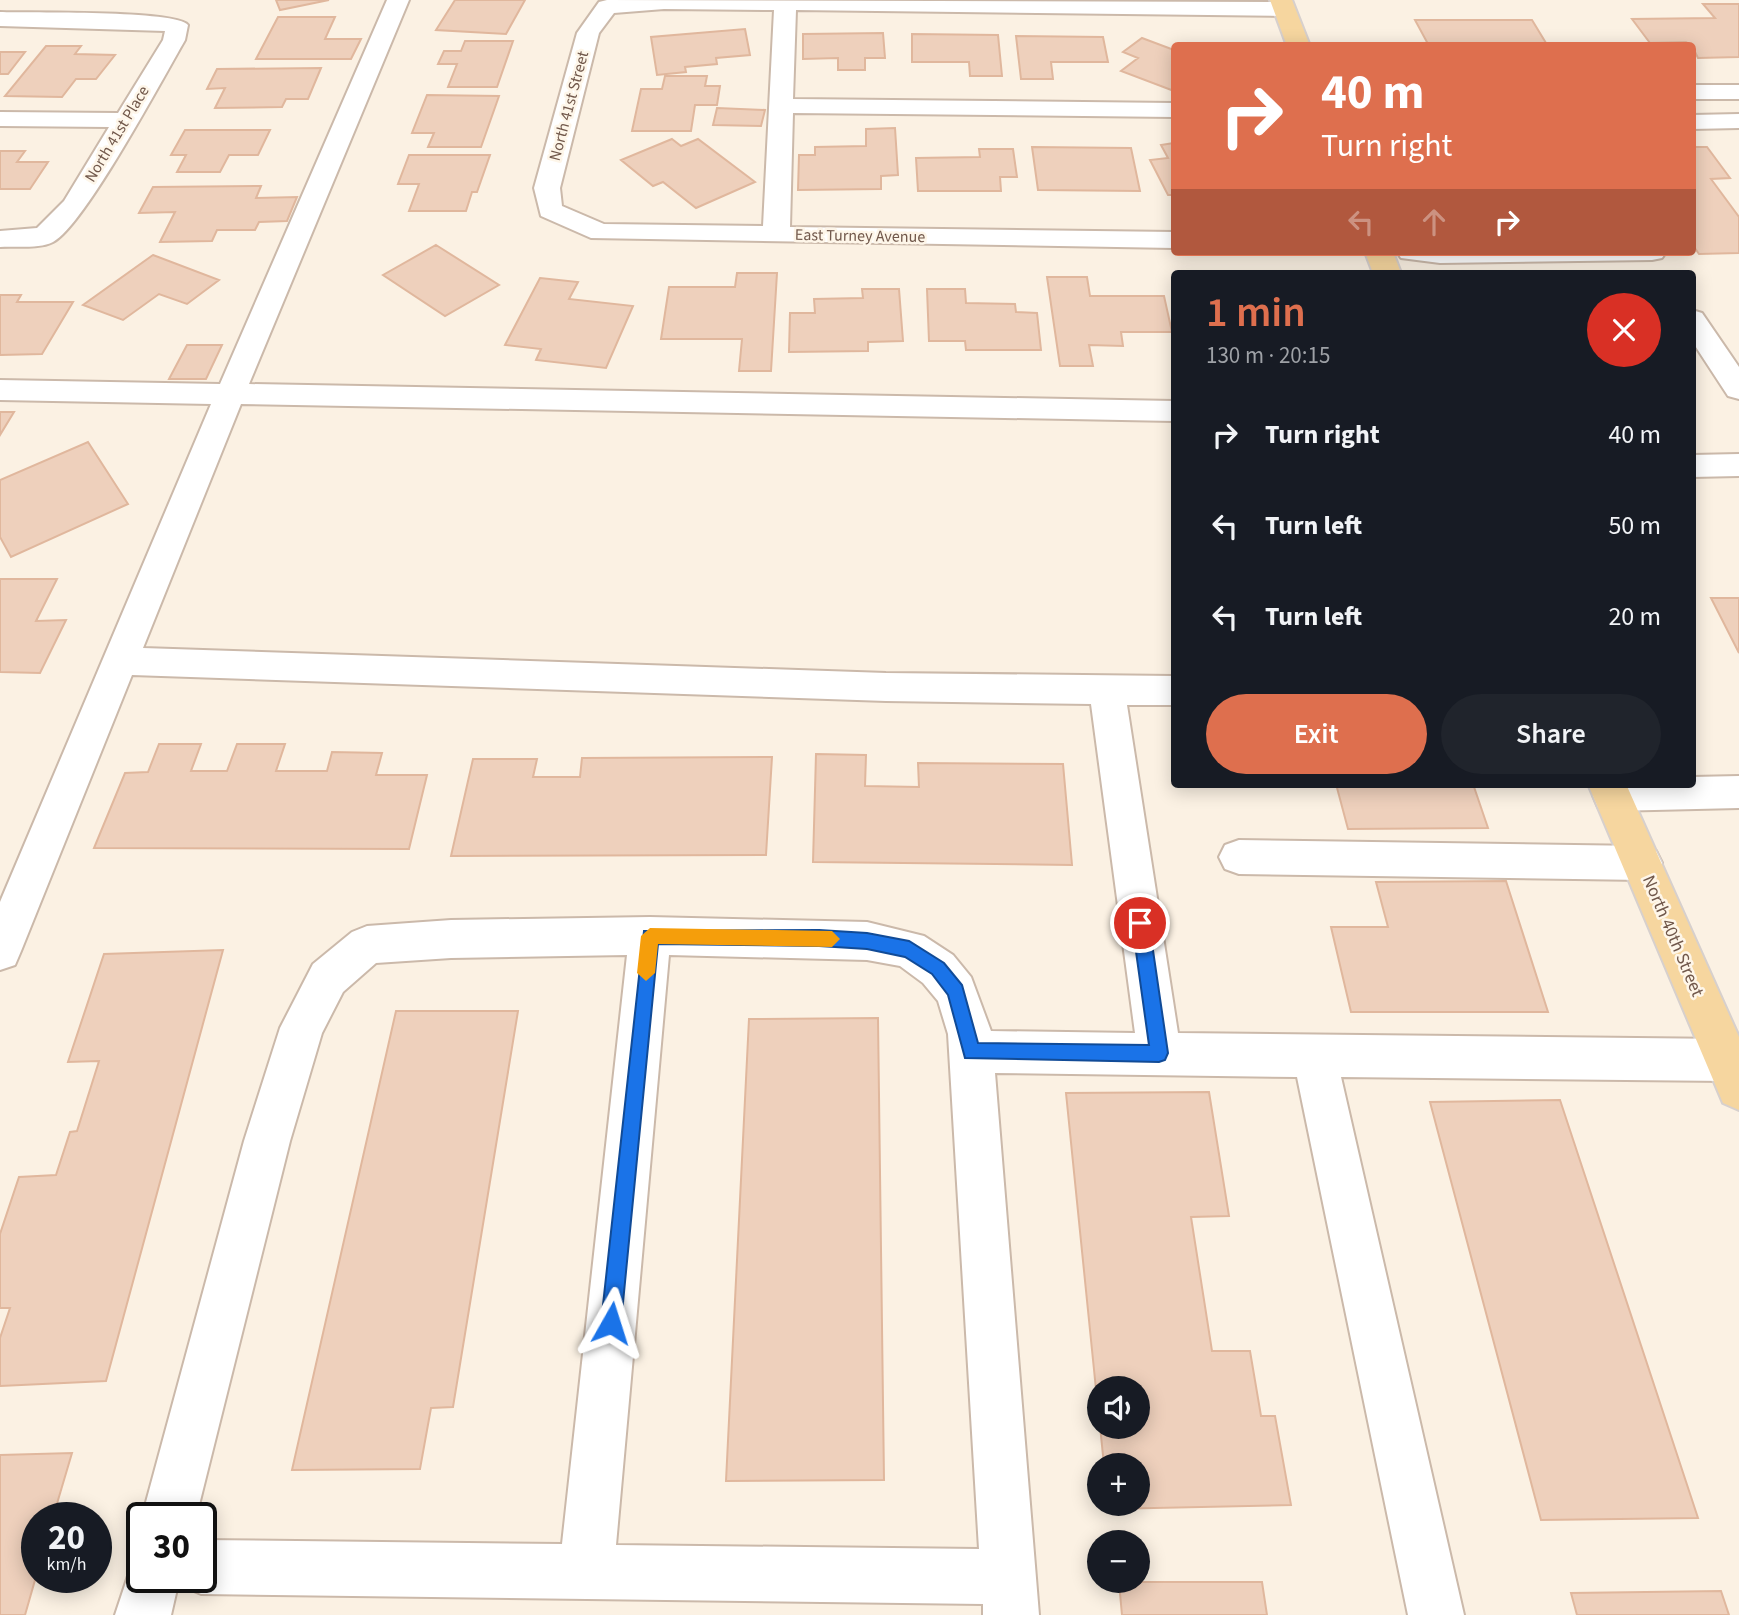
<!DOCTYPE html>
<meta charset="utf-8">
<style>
body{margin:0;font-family:"Source Sans 3",sans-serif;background:#20242c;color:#f1f3f6;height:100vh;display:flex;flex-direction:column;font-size:26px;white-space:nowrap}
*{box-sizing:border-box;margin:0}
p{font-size:23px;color:#9ea1a6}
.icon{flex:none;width:38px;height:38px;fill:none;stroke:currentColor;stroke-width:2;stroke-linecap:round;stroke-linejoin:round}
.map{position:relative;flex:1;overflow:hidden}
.details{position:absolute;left:1171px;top:270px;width:525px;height:518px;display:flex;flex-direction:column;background:#171b24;border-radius:7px;box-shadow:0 4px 18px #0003}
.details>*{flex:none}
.hud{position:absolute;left:1171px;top:42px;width:525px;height:214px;border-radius:7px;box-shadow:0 4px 18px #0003;background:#de6f4e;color:#fff;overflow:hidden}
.controls{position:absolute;left:1087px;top:1376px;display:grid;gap:14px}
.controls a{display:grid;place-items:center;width:63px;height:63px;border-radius:50%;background:#171b24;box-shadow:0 4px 18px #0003;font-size:35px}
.speed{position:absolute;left:21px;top:1502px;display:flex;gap:14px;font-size:35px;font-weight:700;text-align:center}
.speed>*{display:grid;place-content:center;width:91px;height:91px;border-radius:50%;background:#171b24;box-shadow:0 4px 18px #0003;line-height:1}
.speed small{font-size:18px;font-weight:400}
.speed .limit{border:4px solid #111;border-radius:10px;background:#fff;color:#111}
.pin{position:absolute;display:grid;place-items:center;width:60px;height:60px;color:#fff;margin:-30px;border:4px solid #fff;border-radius:50%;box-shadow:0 2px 7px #0007}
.me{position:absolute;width:77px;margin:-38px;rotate:6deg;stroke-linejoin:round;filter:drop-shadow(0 0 5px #0008)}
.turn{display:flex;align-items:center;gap:24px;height:147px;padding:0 35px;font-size:32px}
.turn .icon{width:91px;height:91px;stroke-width:2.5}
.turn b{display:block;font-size:49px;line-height:60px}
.lanes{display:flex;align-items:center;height:66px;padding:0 35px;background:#0003;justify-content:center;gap:35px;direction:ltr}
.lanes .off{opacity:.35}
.round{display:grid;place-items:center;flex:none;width:74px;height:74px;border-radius:37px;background:#20242c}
.summary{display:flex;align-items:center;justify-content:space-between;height:119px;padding:0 35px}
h1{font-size:42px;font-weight:600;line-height:52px;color:#de6f4e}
.action{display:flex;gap:14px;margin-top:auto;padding:14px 35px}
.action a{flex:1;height:80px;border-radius:42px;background:#de6f4e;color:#fff;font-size:28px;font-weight:600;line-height:80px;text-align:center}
.action a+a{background:#20242c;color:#f1f3f6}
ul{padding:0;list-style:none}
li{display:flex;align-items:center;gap:21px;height:91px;padding:0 35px}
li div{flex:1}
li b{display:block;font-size:26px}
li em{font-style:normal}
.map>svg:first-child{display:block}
</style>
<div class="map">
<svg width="1739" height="1615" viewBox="0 0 1739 1615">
<rect width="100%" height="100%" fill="#fbf1e3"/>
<!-- building -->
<path fill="#eed0bc" stroke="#e0b79d" stroke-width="2" d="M276,0h53l-49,10z
M455,0h70l-19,34 -70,-4z
M1703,4h36v53l-41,1 -6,-12 -6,-4 -36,1 -18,-24 83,-1z
M278,17h57l-10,22h36l-10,20h-95z
M1415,20h117l14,23 -118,1z
M745,29l5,26 -34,3 1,6 -32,3 1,5 -29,3 -6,-38z
M883,33l2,25h-20v12h-27v-12l-35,1v-25z
M912,34l86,1 4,41h-32l-1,-14h-57z
M1016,36l87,1 5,25h-57l2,17h-32z
M1142,38l32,12v41l-53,-20 17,-13 -15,-6z
M465,41h48l-16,46h-49l9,-23h-19l6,-13h17z
M46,46h35l-6,8 40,1 -19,24h-20l-14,18 -57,-1z
M0,52h25l-17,22h-8z
M321,68l-13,31h-22l-4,8 -67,1 10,-20 -18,1 10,-20z
M665,76h42l-2,10h15l-3,19h-22l-4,26h-59l9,-42h21z
M427,95l72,1 -18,51h-53l6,-14h-22z
M717,108l48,2 -4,16 -48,-1z
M895,128l3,47 -17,1v13l-83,1 1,-35h16v-8l51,-1v-17z
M185,130h85l-12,25h-29l-9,17h-43l9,-17h-15z
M672,139l9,7 17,-7 57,43 -59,26 -33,-26 -10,4 -32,-26z
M1174,143v52h-6l-18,-35 18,-2 -7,-13z
M1032,147l99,1 9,43 -102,-1z
M1692,147h15l23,31 -19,1 28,38v36l-40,1 -7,-10z
M979,149h34l4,28h-17l1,14h-83l-2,-33 64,-1z
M0,151h25l-8,11h31l-18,27h-30z
M409,155h81l-13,37h-5l-6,19h-57l10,-27h-21z
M261,186l-5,12 41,-1 -10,24 -28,1 -4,8h-38l-5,11 -52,1 15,-30 -36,1 14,-26z
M436,245l63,40 -54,31 -62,-41z
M153,255l66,25 -32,24 -28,-10 -36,26 -40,-15z
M737,273h40l-6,98h-32l3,-32h-81l8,-52h66z
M1047,277h40l3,19h74l8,36h-51l2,14 -34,-1 4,21h-33z
M540,278l38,4 -9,17 64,7 -27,62 -70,-8 5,-11 -36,-4z
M862,289h37l4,52 -35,1v9l-79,1 1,-39h25l-1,-14 49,-1z
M927,289h38l1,14 49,1 1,8 21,1 4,37h-75l-1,-9h-36z
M0,295h21l-4,7h56l-31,52 -42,1z
M187,345h35l-16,34h-37z
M0,412h14l-14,23z
M88,442l40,62 -117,53 -11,-20v-57z
M0,579h57l-21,42 30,-1 -26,53 -40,-1z
M1711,598h28v55z
M159,744h42l-10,27h36l10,-27h48l-9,27h51l5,-19 50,1 -6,22h51l-18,74 -315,-1 31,-75 23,-1z
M816,754l50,1 -1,31 54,1 -1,-24 145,1 9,101 -259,-3z
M772,757l-6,98 -315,1 22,-97h64l-4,18h47l2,-19z
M1336,784h137l15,44 -140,1z
M1506,881l42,131h-197l-20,-85h57l-12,-45z
M223,950l-117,431 -106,5v-48l10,-30h-10v-74l19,-57 37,-2 14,-43 7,-1 22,-70 -31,1 36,-108z
M396,1011h122l-65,396 -22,1 -11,61 -128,1z
M878,1018l6,462 -158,1 23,-462z
M1209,1092l20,124 -38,1 21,134h38l11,65h14l16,89 -183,4v-6h30v-38h-34l-4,-39h38v-38h-39v31l-33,-326z
M1560,1100l138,418 -157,2 -111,-418z
M72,1453l-19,64h-16v56l-12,42h-25v-160z
M1119,1582h143l5,33h-145z
M1721,1591l8,24h-152l-6,-22z"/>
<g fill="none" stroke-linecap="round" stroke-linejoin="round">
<!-- minor casing -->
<g stroke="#cbb9aa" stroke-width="4">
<path id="minor" d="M387,0h22l-160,384 925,17v20l-933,-17 -98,244 743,25 288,3v29h-47l51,328 549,6 12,5v32l-12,5 -386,-4 123,538h-56l-111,-538 -302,-4 44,542h-56v-11l-782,-10 -19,-8 -3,-6 -8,35h-56l19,-57 8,-4v23h59v-37l361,4 65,-589 -176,3 -75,5 -33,29 -21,41 -32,108 -94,376h-54l102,-376 36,-113 33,-64 39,-32 15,-6 84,-6 199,-3 217,5 57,14 29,19 18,22 20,54 144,2 -44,-329 -205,-3 -754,-26 -111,276 -6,14 -15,5v-68l211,-498 -211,-4v-20l220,4zM669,955l198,5 33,6 23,17 15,18 10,33 31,515 -363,-4z
M607,0l677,2 11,7 -11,7 -488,-6 -3,89 381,4v14l-381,-4 -3,114 384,5v16l-583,-10 -50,-22 -7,-28 43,-155 22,-31zM664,9l110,1 -11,216 -159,-2 -42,-18 -2,-18 39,-155 15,-20z
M0,12c27,1 178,-2 188,13l-3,15c-22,38 -101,186 -132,202 -13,7 -38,4 -53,5v-16l37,-3 27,-27 45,-74 -109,-1v-14l118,1 45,-73 2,-9 -165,-5z
M1692,85h47v14h-47z
M1739,114v14l-47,1v-14z
M1397,252h269l-4,6 -10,2 -212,3 -39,-5z
M1692,310l10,3 37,54v32l-11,-3 -36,-55z
M1739,454v22l-47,1v-22z
M1739,776v32l-127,3 -14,-4 -5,-12 5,-11h94v-7z
M1239,840l403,6 14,5 6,12 -6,12 -14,5 -403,-6 -14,-5 -6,-12 6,-12z"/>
</g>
<!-- major casing -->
<g stroke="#d7d0cd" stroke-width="4">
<path id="major" d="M1270,0h22l18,46h-23z
M1365,252h28l8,21h-28z
M1588,784h38l113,253v73l-16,-7z"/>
</g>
<!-- minor -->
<use href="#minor" fill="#fff" fill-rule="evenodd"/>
<!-- major -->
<use href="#major" fill="#f6d69f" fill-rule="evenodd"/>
</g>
<!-- route -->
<path fill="#1a73e8" stroke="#114b97" stroke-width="2" d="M1140,916l9,7 19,130 -3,7 -6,2 -194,-4 -17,-63 -16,-21 -27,-17 -38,-8 -48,-3 -161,-2 -37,379 -3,8 -7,3 -7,-3 -3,-8 43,-392 175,-1 48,3 42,8 35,22 18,22 16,58 171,2 -17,-122z"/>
<!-- slow -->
<path fill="#f59e0b" d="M650,928l182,3 8,8 -8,8 -174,-3 -3,29 -9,8 -9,-8 4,-37z"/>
<g text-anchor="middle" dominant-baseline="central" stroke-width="5" stroke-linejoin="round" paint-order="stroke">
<!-- far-street labels -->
<g font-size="16" fill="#71584b" stroke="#fef6e9">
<text transform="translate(569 106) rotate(-75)">North 41st Street</text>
<text transform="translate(117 134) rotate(-59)">North 41st Place</text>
<text transform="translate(860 236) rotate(1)">East Turney Avenue</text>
</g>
<!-- street labels -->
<g font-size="18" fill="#71584b" stroke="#fef6e9">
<text transform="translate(1673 936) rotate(67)">North 40th Street</text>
</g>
</g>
</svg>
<div class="controls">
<a><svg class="icon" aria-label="sound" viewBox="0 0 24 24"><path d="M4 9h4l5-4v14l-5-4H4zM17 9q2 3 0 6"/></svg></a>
<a>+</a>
<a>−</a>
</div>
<div class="speed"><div>20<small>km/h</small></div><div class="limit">30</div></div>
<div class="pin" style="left:1140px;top:923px;background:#d93025"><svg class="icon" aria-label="arrive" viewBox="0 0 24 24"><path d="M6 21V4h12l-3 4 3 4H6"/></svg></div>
<svg class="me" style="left:611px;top:1323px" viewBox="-20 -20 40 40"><path d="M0-17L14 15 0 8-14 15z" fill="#1a73e8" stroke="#fff" stroke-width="4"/></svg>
<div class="hud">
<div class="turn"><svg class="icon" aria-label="right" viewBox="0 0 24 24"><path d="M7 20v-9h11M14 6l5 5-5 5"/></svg><div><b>40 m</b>Turn right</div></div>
<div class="lanes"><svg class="icon off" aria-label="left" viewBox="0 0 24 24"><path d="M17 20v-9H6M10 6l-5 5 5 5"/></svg><svg class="icon off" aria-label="ahead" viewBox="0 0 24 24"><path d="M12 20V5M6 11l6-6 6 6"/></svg><svg class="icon" aria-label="right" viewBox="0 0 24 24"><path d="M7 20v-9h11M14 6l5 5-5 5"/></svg></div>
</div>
<section class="details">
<div class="summary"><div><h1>1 min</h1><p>130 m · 20:15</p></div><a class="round" style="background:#d93025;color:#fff"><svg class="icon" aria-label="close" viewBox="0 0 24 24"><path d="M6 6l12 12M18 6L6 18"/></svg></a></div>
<ul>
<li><svg class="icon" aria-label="right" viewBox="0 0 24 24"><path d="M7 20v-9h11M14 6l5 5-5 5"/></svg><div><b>Turn right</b></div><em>40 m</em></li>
<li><svg class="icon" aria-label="left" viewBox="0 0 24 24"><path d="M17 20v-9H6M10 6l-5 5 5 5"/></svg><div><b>Turn left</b></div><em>50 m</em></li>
<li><svg class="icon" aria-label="left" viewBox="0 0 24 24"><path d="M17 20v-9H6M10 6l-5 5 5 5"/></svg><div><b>Turn left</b></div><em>20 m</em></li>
</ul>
<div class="action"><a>Exit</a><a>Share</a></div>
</section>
</div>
